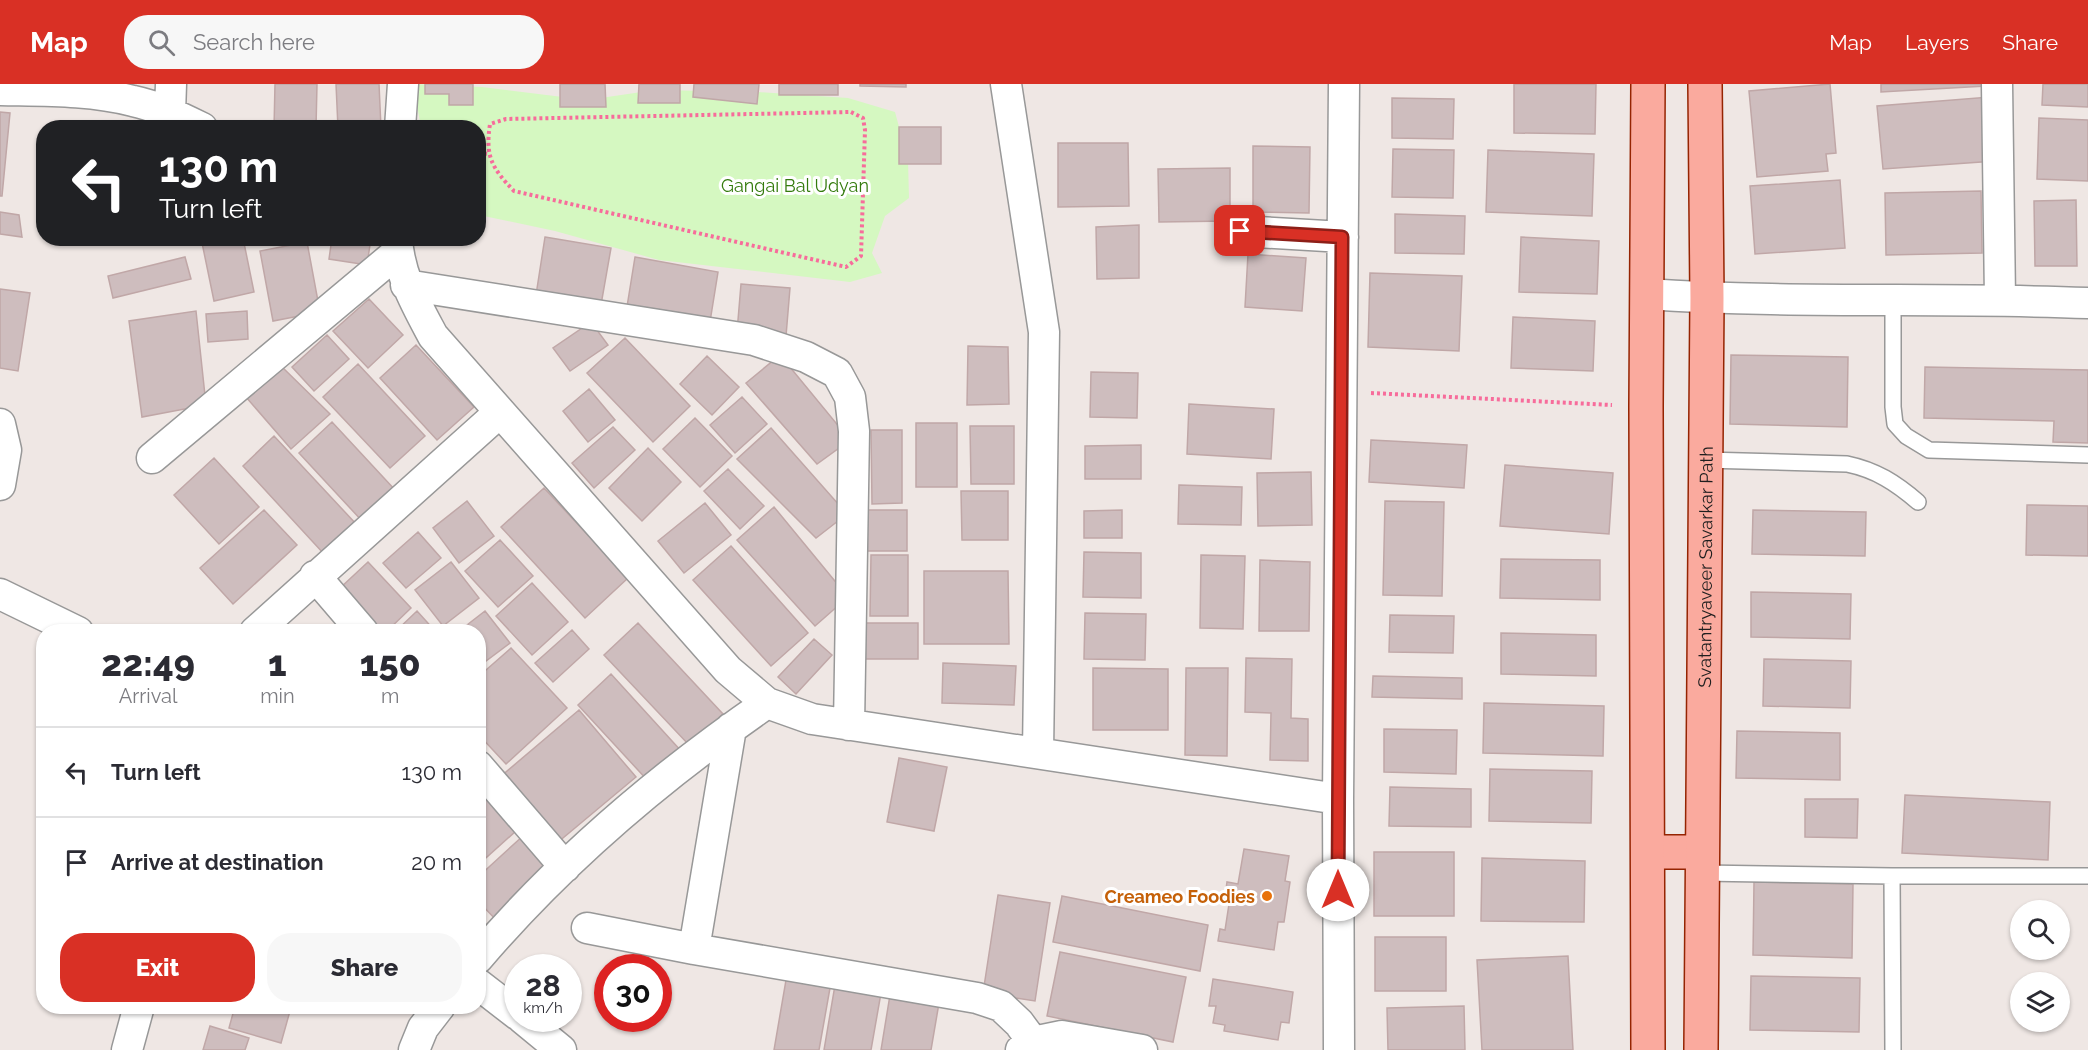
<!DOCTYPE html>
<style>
body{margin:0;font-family:Raleway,sans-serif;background:#f7f7f7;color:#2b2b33;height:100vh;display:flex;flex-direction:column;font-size:22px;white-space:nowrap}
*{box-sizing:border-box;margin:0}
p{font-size:20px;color:#7c7c81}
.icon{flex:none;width:33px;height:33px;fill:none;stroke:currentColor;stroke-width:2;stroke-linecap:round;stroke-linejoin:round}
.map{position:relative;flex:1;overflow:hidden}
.panel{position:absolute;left:36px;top:540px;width:450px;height:390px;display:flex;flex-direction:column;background:#fff;border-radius:24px;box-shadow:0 2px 4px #0004}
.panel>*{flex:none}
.guide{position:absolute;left:36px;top:36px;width:450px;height:126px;border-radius:24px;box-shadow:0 2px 4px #0004;background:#202124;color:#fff;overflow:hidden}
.tools{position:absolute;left:2010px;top:816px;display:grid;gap:12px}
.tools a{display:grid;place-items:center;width:60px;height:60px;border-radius:50%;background:#fff;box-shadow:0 2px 4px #0004;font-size:30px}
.speed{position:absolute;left:504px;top:870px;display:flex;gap:12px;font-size:30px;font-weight:700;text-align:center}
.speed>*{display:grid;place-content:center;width:78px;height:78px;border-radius:50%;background:#fff;box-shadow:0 2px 4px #0004;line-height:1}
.speed small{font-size:15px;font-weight:400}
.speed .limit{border:9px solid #d22;background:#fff;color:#111}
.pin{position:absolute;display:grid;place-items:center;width:51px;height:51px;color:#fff;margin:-26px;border-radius:12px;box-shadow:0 3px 9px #0006}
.me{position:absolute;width:66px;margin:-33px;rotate:0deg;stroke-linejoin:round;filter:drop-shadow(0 0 4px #0008)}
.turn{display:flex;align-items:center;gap:21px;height:126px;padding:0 24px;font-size:27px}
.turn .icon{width:78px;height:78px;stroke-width:2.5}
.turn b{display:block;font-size:42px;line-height:51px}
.eta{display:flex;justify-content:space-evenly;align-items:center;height:102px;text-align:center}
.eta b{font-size:36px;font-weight:800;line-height:42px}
.primary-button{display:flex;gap:12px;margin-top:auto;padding:12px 24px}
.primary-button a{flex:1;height:69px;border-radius:24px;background:#d93025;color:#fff;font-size:24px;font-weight:800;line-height:69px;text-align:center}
.primary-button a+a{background:#f7f7f7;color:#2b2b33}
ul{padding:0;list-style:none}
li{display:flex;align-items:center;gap:18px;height:90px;padding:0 24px;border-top:2px solid #e1e1e2}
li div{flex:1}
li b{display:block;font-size:22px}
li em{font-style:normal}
header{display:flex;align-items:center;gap:36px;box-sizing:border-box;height:84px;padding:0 30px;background:#d93025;color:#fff}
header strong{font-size:28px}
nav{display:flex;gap:33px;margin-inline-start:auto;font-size:21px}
.search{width:420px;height:54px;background:#f7f7f7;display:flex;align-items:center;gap:15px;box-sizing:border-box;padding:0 21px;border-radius:24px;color:#7c7c81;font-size:22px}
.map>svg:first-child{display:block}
</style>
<header>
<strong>Map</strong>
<div class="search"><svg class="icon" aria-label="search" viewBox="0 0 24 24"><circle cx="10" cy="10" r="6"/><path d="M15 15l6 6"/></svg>Search here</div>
<nav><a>Map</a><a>Layers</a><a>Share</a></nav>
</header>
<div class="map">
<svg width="2088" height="966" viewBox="0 0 2088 966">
<rect width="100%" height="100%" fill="#efe7e4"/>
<!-- park -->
<path fill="#d5f8c1" d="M413,0l69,3 105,13 68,-10 103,2 90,6 47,14 13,48 1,38 -24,18 -13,37 10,20 -32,9 -191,-22 -104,-29 -76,-16 -1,-87 -57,-1z"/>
<!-- building -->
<path fill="#cebdbe" stroke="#c0a7a7" stroke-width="1.5" d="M275,0h42l-1,44h-42z
M336,0h43l2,44h-43z
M425,0h48v21h-24v-11h-24z
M560,0h45l1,23h-46z
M639,0h41v19h-42z
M694,0h65l-2,20 -64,-7z
M779,0h59v11h-59z
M860,0h46v3l-46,-1z
M1514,0h82l-1,50 -81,-1z
M1830,0l6,69 -10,1 2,17 -71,6 -8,-86z
M1881,0h105v2l-105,6z
M2043,0h45v23l-46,-2z
M1990,13l5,64 -112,8 -6,-63z
M1392,14l62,1 -1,40 -61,-1z
M0,28l10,1 -8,83h-2z
M2039,34l49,2v61l-51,-2z
M899,43h42v37h-42z
M1058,59h70l1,63 -71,1z
M1253,62l57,1 -1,66 -56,-1z
M1393,65l61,1 -1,48 -61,-1z
M1488,66l106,4 -2,62 -106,-4z
M1230,84v53l-71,1 -1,-53z
M1840,96l5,68 -90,6 -5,-68z
M1981,107l1,62 -96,2 -1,-62z
M2076,116l1,66h-42l-1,-65z
M0,128l19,3 3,22 -22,-3z
M1395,130l70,2 -1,38 -69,-1z
M1139,141v53l-42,1 -1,-52z
M545,153l66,11 -10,57 -65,-10z
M1521,153l78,4 -2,53 -78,-2z
M201,154h42l11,54 -40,9z
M332,154h39l-4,27 -38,-6z
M307,158l13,70 -47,9 -13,-70z
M1248,170l58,4 -4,53 -57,-4z
M185,173l6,22 -78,19 -5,-22z
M635,173l83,15 -9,56 -83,-15z
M1370,189l92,3 -3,75 -91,-4z
M741,200l49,4 -4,48 -49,-4z
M0,205l30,4 -12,78 -18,-3z
M369,215l34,36 -35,33 -35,-37z
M196,227l10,94 -64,12 -13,-96z
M247,227l1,28 -40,3 -2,-28z
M1513,233l82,4 -2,50 -82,-3z
M591,238l17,23 -38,26 -17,-23z
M327,251l22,24 -35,32 -22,-24z
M625,254l65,68 -37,36 -66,-69z
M416,261l58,62 -37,33 -57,-62z
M968,262l40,1 1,57 -42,1z
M780,271l70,85 -33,24 -71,-81z
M1731,271l117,2 -1,70 -117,-3z
M707,272l32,31 -27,28 -32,-31z
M279,280l51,50 -39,35 -45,-52z
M358,280l67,72 -35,32 -67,-71z
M1925,283l163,3v73l-35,-1 1,-21 -130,-3z
M1091,288l47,1 -1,45 -47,-1z
M589,305l26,31 -27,22 -25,-31z
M742,313l25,27 -32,29 -25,-28z
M1189,320l85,5 -3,50 -84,-5z
M695,334l37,38 -32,31 -37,-38z
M332,338l64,69 -33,31 -64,-69z
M916,339h41v64h-41z
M970,342h44v58h-43z
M613,343l22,23 -41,38 -22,-25z
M771,344l76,86 -31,24 -79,-79z
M871,346h31v73l-30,1z
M274,352l83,89 -33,29 -81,-88z
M1371,356l96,5 -3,43 -95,-6z
M1141,361v34h-56v-33z
M648,364l33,34 -39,39 -33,-33z
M214,374l45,49 -40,37 -45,-49z
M1505,381l108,8 -4,61 -109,-8z
M728,385l36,37 -24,23 -36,-38z
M1311,388l1,53 -54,1 -1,-53z
M1179,401l63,2 -1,38 -63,-1z
M544,404l84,90 -43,40 -84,-91z
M961,407h47v49h-46z
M467,417l27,35 -35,27 -26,-35z
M1385,417l59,1 -2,94 -59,-1z
M705,419l26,32 -47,38 -26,-32z
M2027,421l61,1v50l-62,-1z
M774,423l74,90 -33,29 -78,-86z
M264,426l33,35 -64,59 -33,-36z
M867,426h40v41h-40z
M1122,426v28h-38v-27z
M1753,426l113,2 -1,44 -113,-2z
M418,448l23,26 -35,30 -23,-25z
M500,456l33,36 -35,31 -33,-36z
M731,462l77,87 -37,33 -78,-86z
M1084,468l57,1v45l-58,-1z
M871,471h37v61h-38z
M1201,471l44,1 -2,73 -43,-1z
M1501,475l99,1v40l-100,-2z
M1260,476l50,2 -1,69h-50z
M368,478l43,46 -25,24h-7l-40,-43z
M451,478l28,36 -36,28 -28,-36z
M924,487h84l1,73h-85z
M532,499l36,39 -36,33 -36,-39z
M1751,508l100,2 -1,45 -99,-2z
M417,527l19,21h-41z
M485,527l25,32 -32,24v-35h-20z
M1085,529l61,1 -1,46 -61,-1z
M1390,531l64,1 -1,37 -64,-1z
M638,539l85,91 -34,31 -85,-90z
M861,539h57v36h-57z
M572,546l17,19 -36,33 -18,-19z
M1501,549l95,2v41l-95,-2z
M814,555l18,16 -36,39 -18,-17z
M511,564l56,60 -61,56 -28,-30v-57z
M1246,574l46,1 -1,59 17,1v42l-38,-1 1,-47 -26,-1z
M1764,575l87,2 -1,47 -87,-2z
M943,579l73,3 -2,39 -72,-2z
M1093,584l75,1v61h-75z
M1186,584h42l-1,88 -42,-1z
M611,590l71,78 -33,30 -71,-77z
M1373,592l89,2v21l-90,-2z
M1484,619l120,3 -1,50 -120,-3z
M579,626l57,67 -79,66 -57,-66z
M1384,645l73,1 -1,44 -72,-2z
M1737,647l103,2v47l-104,-2z
M899,674l48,9 -13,64 -47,-9z
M1490,685l102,2 -1,52 -102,-2z
M1390,703l81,2v38l-82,-1z
M483,711l33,36 -38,34v-66z
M1905,711l145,7 -2,58 -146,-7z
M1805,715h53l-1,39 -52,-1z
M524,751l32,34 -58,53 -20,-21v-24z
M1244,765l45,7 -4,25 5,1 -6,40h-6l-4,28 -56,-9 2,-12 5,1 4,-26 -5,-1 3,-21 11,2z
M1374,768h80v64h-80z
M1482,774l103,3 -1,61 -103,-1z
M1754,798l99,2 -1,74 -99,-3z
M998,811l52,8 -15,98 -52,-8z
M1062,812l146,29 -8,46 -147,-29z
M1375,853h71v54h-71z
M1060,868l126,25 -13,65 -126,-26z
M1568,872l5,94h-91l-5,-90z
M1751,892l109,2 -1,54 -109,-2z
M1213,895l80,13 -4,31 -8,-1 -3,18 -54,-9 1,-6 -12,-2 3,-17h-7z
M786,896l44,8 -11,62h-45z
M835,901l46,8 -10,57h-47z
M890,911l49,8 -8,47h-50z
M235,922h40l15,5 -9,32 -52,-15z
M1464,922l1,44h-77l-1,-42z
M210,942l39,12 -4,12h-42z"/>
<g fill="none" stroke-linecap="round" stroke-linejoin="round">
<!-- service casing -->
<g stroke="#989898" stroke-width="18">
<path id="service" d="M1893,215v108l2,17 11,12 23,14 159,5
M1705,376l142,4c29,6 49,19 71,38
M1702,789l190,3 1,174
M1892,792h196"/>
</g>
<!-- minor casing -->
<g stroke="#989898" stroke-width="33">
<path id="minor" d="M1006,0l38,248 -6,421
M1997,0l3,215
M0,6c44,1 90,0 133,11 24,5 47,16 69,27
M170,29l1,-29
M400,44l3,-44
M1240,147l103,6
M397,154c2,37 19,66 36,98l295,334 39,33 45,16 526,80
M406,201l348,55 52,17 31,16 13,24 4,34 -5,294
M1646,210c147,10 295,3 442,9
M0,340l6,26 -6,35
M152,374l246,-206
M315,492l48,56
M0,510l78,38
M255,548l245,-220
M478,682l87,101
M587,844l107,21 283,49 24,8 18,17 14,19
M694,865l37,-221
M478,874c83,-97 183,-182 289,-255
M478,900l40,31
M522,934l39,32
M127,966l12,-44
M414,966l9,-22 17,-22
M1021,966l12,-8 29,-6 80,14
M1339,966l-1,-251 6,-715"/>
</g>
<!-- primary casing -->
<g stroke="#952402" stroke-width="36">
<g id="primary">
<path d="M1648,768h54"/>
<path d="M1648,966l-2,-643 2,-323"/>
<path id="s1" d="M1701,966l6,-752 -2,-214"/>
</g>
</g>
<!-- path -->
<path stroke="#f76c9b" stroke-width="4" stroke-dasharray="3 3" stroke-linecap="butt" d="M851,28l12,6 2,12 -4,126 -15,11 -332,-76c-22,-23 -29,-34 -24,-67l16,-5z
M478,69l11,1
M1371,309l241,12"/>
<!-- service -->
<use href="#service" stroke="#fff" stroke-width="15"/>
<!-- minor -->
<use href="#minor" stroke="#fff" stroke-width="30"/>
<!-- primary -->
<use href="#primary" stroke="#faaa9e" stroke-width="33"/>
</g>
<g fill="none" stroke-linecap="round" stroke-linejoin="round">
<!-- route casing -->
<g stroke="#8d1f18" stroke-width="15">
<path id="route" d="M1240,147l102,6 -4,653"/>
</g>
<!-- route -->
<use href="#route" stroke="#d93025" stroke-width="10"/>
</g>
<!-- markers -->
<circle fill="#e8710a" stroke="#fff" stroke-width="2" cx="1267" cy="812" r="6"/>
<g text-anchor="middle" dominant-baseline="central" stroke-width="6" stroke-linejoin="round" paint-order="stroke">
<!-- park labels -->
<g font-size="18" fill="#347b0d" stroke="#fff">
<text x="795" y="101">Gangai Bal Udyan</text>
</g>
<!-- street labels -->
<g font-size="18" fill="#1e1e1e" stroke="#fff">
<text stroke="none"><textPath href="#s1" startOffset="483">Svatantryaveer Savarkar Path</textPath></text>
</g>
<!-- food labels -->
<g font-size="18" font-weight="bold" fill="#c56008" stroke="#fff" text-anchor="end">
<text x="1255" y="812">Creameo Foodies</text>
</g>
</g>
</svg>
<div class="tools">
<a><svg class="icon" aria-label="search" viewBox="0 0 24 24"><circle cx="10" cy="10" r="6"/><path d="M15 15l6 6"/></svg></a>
<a><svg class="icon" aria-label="layers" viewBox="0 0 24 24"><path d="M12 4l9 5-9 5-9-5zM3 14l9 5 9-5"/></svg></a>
</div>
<div class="speed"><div>28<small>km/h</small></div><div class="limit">30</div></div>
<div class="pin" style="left:1240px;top:147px;background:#d93025"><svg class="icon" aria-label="arrive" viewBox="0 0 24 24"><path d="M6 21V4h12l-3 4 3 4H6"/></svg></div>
<svg class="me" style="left:1338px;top:806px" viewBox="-20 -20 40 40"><circle r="19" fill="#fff"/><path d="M0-13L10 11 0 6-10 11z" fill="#d93025"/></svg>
<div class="guide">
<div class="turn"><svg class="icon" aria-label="left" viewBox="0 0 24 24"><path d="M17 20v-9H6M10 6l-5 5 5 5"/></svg><div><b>130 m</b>Turn left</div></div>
</div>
<section class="panel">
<div class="eta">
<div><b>22:49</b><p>Arrival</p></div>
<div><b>1</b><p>min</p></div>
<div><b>150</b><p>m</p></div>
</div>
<ul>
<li><svg class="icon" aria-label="left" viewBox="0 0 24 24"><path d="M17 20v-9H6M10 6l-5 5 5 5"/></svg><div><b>Turn left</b></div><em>130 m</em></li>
<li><svg class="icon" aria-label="arrive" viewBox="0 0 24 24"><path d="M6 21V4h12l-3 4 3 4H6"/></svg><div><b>Arrive at destination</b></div><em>20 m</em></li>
</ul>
<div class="primary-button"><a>Exit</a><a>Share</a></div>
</section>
</div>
